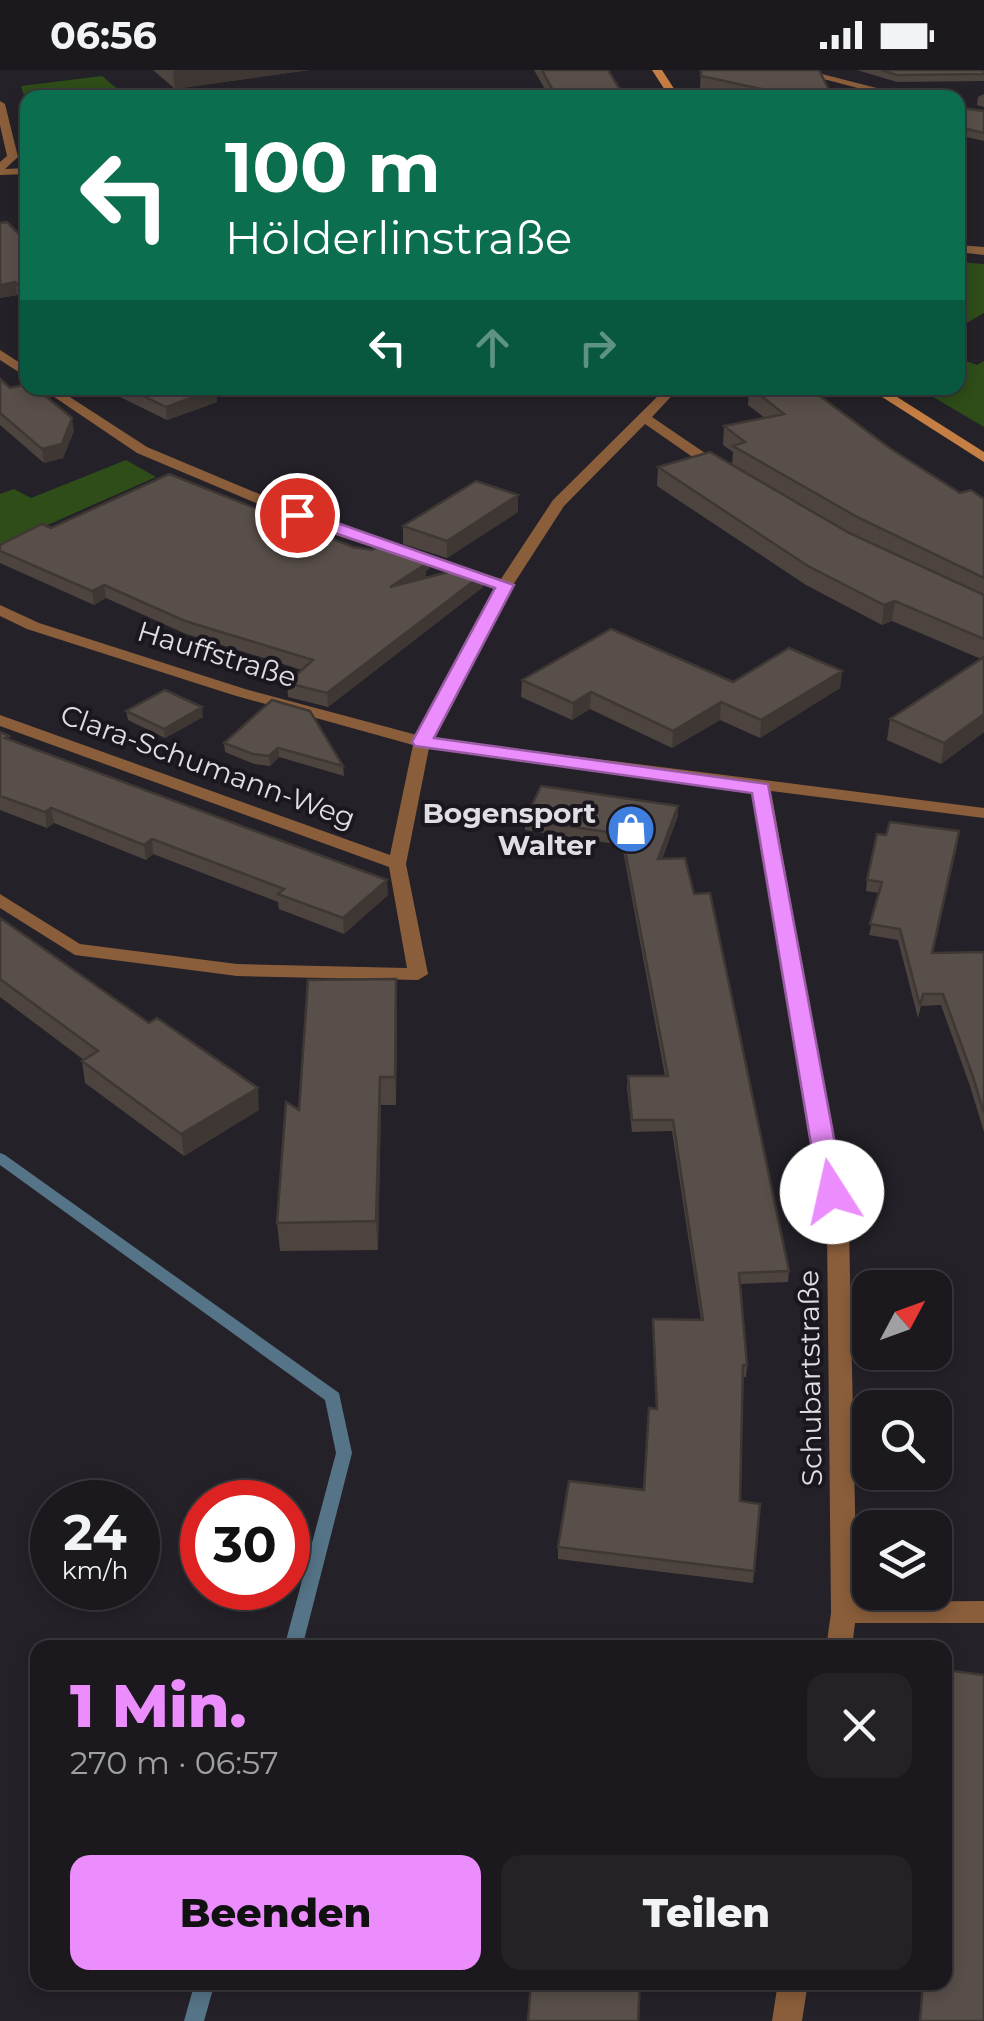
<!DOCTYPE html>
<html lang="de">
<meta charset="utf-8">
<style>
body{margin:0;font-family:Montserrat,sans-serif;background:#242227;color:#f1f3f6;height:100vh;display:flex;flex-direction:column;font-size:38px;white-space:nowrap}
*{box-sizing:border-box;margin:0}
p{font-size:32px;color:#a0a0a4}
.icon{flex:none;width:55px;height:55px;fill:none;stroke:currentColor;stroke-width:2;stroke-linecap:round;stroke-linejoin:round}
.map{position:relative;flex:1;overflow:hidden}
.details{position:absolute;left:30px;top:1570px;width:922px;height:350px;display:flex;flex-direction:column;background:#1b191e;border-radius:20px;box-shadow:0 5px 15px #0003,0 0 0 2px #39383c}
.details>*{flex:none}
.hud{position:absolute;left:20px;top:20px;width:945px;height:305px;border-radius:20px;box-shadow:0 5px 15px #0003,0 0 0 2px #39383c;background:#0b6e4f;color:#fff;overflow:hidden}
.needle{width:65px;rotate:49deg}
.tools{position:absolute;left:852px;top:1200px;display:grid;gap:20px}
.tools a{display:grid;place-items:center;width:100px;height:100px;border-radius:20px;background:#1b191e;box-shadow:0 5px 15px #0003,0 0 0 2px #39383c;font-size:50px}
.speed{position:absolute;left:30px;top:1410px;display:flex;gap:20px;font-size:50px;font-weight:700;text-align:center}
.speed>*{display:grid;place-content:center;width:130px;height:130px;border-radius:50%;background:#1b191e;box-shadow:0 5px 15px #0003,0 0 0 2px #39383c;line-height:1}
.speed small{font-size:25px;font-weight:400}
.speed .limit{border:15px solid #d22;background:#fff;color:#111}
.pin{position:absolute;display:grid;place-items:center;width:85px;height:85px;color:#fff;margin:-42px;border:5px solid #fff;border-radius:50%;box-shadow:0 2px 10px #0007}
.me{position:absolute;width:110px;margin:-55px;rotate:350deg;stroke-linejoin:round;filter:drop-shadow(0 0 8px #0008)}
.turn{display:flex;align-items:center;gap:35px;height:210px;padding:0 40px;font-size:45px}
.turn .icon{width:130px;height:130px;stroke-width:2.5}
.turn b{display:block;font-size:70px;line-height:85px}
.lanes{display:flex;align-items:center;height:95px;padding:0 40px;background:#0003;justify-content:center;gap:50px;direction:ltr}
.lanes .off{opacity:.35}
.round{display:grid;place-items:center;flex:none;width:105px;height:105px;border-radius:20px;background:#242227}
.headline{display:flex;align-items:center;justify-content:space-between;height:170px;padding:0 40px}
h1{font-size:60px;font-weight:800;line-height:75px;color:#eb8dfc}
.cta{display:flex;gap:20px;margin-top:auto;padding:20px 40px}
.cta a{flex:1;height:115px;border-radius:20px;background:#eb8dfc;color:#111;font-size:40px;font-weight:800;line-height:115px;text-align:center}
.cta a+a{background:#242227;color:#f1f3f6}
.status{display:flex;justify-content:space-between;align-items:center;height:70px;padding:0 50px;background:#1b191e;direction:ltr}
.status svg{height:28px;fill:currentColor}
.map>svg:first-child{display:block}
</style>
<div class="status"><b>06:56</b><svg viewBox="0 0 49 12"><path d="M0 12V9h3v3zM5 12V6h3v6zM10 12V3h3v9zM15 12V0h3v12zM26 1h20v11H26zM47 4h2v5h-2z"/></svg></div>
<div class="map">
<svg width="984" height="1951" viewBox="0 0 984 1951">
<rect width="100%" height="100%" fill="#242128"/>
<!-- green -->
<path fill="#2e4d19" d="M102,6l25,21 -99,1 -1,8 -6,-20z
M958,192l26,2v49l-26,15z
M958,288l19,7 7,-4v66l-66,-39h40z
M126,390l30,17 -156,69v-52l14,-5 17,9z"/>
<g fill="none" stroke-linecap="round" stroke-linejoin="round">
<!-- stream -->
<path fill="#557487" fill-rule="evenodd" d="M0,1083l5,2 334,238 13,60 -50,195h-18l52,-195 -11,-53 -325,-235z
M195,1912h20l-11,39h-20z"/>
<!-- street -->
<path fill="#8a5e3b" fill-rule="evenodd" d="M789,0h17l110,28h-20z
M0,31l5,3 13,53 -13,12 23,-1v6l-28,1v-13l7,-6 -7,-31z
M958,175l26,2v8l-26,-3z
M0,280l28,18v10l-28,-18z
M41,318h15l91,59 186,78 168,54 52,-79 113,-112h13l-27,29 75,51v6h-10l-72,-50 -81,82 -51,79 -81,153 552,70v10l-213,-27 78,438 8,373 127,-1v22h-129l-3,25h-26l5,-35 -4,-384 -73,-440 -325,-41 -23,116 22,110 -10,6 -181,-4 -162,-21 -75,-47v-14l80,50 157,20 170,4 -18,-101 -389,-141v-11l390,140 23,-110 -180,-50 -206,-66 -27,-13v-11l39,18 206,66 172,46 79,-148 -173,-56 -186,-78z
M778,1912h30l-6,39h-30z"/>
<!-- secondary -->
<path fill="#c57e44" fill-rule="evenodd" d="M652,0h10l18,28h-10z
M868,318h15l101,64v10z"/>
</g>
<!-- wall -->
<path fill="#4d4440" d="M153,0h156l-134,19z
M534,0h74l16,28h-74z
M701,0l132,28h-87l-46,-10z
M857,0h127v11l-87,1z
M984,24v13l-7,-2 1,-8z
M958,40l26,1v30l-26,-6z
M28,173v62l-11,-10 -17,3z
M0,309l10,9 64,43 -11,27 -19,5 -44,-38z
M110,318h103l3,1 1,13 -50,18 -49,-24z
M749,318h60l82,61 69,44 24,6v233l-43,32 -54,-24 3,-21 91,-60 -89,-38 -10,4 -76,-40 -149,-99 1,-19 74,-3 1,-12 -10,-7 1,-19 41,-8 -17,-13z
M518,442l-71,46 -44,-14v-18z
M51,458l302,19 76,9v13l-3,2v7l57,-4v13l-155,120 -40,-10 -1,-14 15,-13 -116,-36 -80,-36 -12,7 -94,-42v-18z
M842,601l-2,17 -80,50 -40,-18 -48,28 -82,-39 -18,11 -51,-23 1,-17 211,2z
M272,630l71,66 1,10 -65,-19 -9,9 -16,-2 -29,-12 -1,-9z
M126,641l77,6 -38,21 -37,-18z
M0,662l9,4v3l379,156 -44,39 -65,-25 -1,-7 -125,-48 -7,6 -92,-37 -7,5 -47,-18z
M678,736v10l-16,43 127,412 -1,11 -48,2 7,81 -1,12h-3l-3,124 20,3 -7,79 -195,-24v-12l86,-57 12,-81 -3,-90 48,1 -29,-189 -40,1 -5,-44 1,-12h37l-43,-231 -97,-15v-10z
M958,772l-25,111 51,-1v180l-14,-46 -29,-81 -20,1 -3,12 -20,-78 -29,-5 10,-42 -13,-2 1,-11z
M0,848l259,192 -75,46 -99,-73 -3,-22 2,-1 -84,-63z
M397,937l-1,98h-15l-3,145 -98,1 -3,-28 22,-113z"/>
<!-- shaded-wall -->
<path fill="#3e3734" d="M178,0h131l-134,19 -2,-18z
M15,212l2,13 -17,3v-13z
M216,319l1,13 -50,18 -1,-13z
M72,348l2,13 -11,27 -19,5 -2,-14z
M518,425v17l-71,46v-17z
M429,486v13l-3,2v6l-36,10z
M483,504v13l-155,120 -1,-14z
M104,515l2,13 -12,7 -2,-14z
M895,531l-3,20 -10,4 2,-20z
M842,601l-2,17 -80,50 1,-18z
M591,622l-1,17 -18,11 1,-17z
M721,632l-1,18 -48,28 1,-17z
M202,637l1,10 -38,21 -1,-9z
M984,644v18l-43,32 3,-21z
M278,678l1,9 -9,9 -1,-10z
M678,736v10l-21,54 1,-11z
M51,738l3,15 -7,5 -2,-16z
M152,769l1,15 -7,6 -2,-15z
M387,810l1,15 -44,39 -1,-16z
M396,909l1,28 -1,98 -1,-28z
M380,1007l1,28 -3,145 -2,-29z
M258,1018l1,22 -75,46 -3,-22z"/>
<!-- building -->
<path fill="#594f4a" stroke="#3e3734" stroke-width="2.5" d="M542,0h66l16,26 -67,2z
M701,0h118l14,28h-29l-103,-22z
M881,0h103v4l-87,1z
M961,38l23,3v22l-26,-6v-17z
M7,152l21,21v51l-13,-12 -15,3v-62z
M0,309l10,9 18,-4v4h8l36,30 -10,26 -20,5 -42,-36z
M127,318h86l3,1 -50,18z
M751,318h58l82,61 69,44 11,-3 13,9v79l-125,-60 -126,-72 12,-4 -21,-16 60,-12z
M710,382l139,81 135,62v44l-89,-38 -11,4 -76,-39 -150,-99z
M169,404l184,73 19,3 13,-8 44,14 -10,6 7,2 -36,23 74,-19 19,6 -156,119 -40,-10 26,-23 -128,-39 -81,-36 -12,6 -92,-40v-6l42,-21 9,4z
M476,411l42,14 -71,46 -44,-15z
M611,559l122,53 56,-34 53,23 -81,49 -40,-18 -48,29 -82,-39 -18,11 -51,-23z
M984,587v57l-40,29 -54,-24z
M165,620l37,17 -38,22 -38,-18z
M272,630l38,11 33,55 -65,-18 -9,8 -16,-2 -29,-11z
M0,662l9,4 -4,2 382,142 -44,38 -65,-24 6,-5 -132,-50 -8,6 -93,-37 -6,4 -45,-16z
M541,716l137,20 -20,53 27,-1 9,36 16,-1 79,378 -50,2 8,92h-4l-3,136 20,3 -6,67 -196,-24 11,-66 75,9 5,-82 8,1 -4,-90 50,1 -30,-200h-41l-4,-44h40l-46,-242 -97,-14z
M890,752l69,9 -27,122 52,-1v161l-12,-39 -29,-80h-20l-3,12 -20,-77 -30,-5 12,-42 -15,-2 10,-46 9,1z
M0,848l149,105 8,-5 101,70 -77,46 -99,-73 16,-10 -98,-72z
M396,909l-1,98h-15l-4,144 -99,2 9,-121 13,8 9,-130z
M945,1600l39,5v346h-64l3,-39h22z
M531,1912h109l-2,39h-110z"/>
<!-- route -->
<path fill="#eb8dfc" stroke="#995ca4" stroke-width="2.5" d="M291,441h12l211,74 -80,153 334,46 76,408 -4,6 -8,2 -13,-8 -67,-399 -337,-47 -3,-4 83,-154 -204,-70z"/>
<!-- icons -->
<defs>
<g id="shop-disc" transform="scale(2.5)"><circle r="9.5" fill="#3f7fe0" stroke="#1a171f"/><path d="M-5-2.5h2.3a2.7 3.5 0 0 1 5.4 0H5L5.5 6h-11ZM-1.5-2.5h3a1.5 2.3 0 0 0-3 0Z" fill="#fff"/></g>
</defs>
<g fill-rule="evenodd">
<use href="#shop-disc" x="631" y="759"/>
</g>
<g text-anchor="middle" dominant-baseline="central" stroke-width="8" stroke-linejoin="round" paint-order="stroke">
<!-- street labels -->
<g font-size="28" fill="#e0dee3" stroke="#1a171f">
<text transform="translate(217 584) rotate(17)">Hauffstraße</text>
<text transform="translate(208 696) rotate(20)">Clara-Schumann-Weg</text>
<text transform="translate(810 1308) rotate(-91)">Schubartstraße</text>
</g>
<!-- poi labels -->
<g font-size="28" font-weight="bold" fill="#e0dee3" stroke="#1a171f" text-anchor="end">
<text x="596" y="743">Bogensport<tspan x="596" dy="32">Walter</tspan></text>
</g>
</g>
</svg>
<div class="tools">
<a><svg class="needle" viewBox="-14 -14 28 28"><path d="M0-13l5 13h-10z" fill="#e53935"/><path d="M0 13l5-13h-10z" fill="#a0a0a4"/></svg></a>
<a><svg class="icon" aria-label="search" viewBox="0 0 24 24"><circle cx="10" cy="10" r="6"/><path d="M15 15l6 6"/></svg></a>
<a><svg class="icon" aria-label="layers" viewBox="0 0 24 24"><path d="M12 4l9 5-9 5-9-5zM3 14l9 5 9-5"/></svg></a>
</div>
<div class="speed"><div>24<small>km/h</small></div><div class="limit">30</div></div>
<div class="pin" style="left:297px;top:445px;background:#d93025"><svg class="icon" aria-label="arrive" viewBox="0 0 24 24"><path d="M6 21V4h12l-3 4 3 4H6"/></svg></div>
<svg class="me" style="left:832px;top:1122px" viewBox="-20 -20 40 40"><circle r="19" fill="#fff"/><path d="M0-13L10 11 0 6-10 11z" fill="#eb8dfc"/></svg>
<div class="hud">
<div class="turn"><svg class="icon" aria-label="left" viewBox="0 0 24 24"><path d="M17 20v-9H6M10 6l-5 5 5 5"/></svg><div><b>100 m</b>Hölderlinstraße</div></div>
<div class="lanes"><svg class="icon" aria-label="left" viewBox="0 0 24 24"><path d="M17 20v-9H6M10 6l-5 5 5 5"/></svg><svg class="icon off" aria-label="ahead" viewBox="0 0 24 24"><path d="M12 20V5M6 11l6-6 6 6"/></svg><svg class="icon off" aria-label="right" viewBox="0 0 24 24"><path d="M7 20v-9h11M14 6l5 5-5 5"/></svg></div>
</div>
<section class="details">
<div class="headline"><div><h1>1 Min.</h1><p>270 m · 06:57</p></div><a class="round"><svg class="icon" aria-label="close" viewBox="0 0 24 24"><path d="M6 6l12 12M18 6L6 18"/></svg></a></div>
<div class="cta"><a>Beenden</a><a>Teilen</a></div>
</section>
</div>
